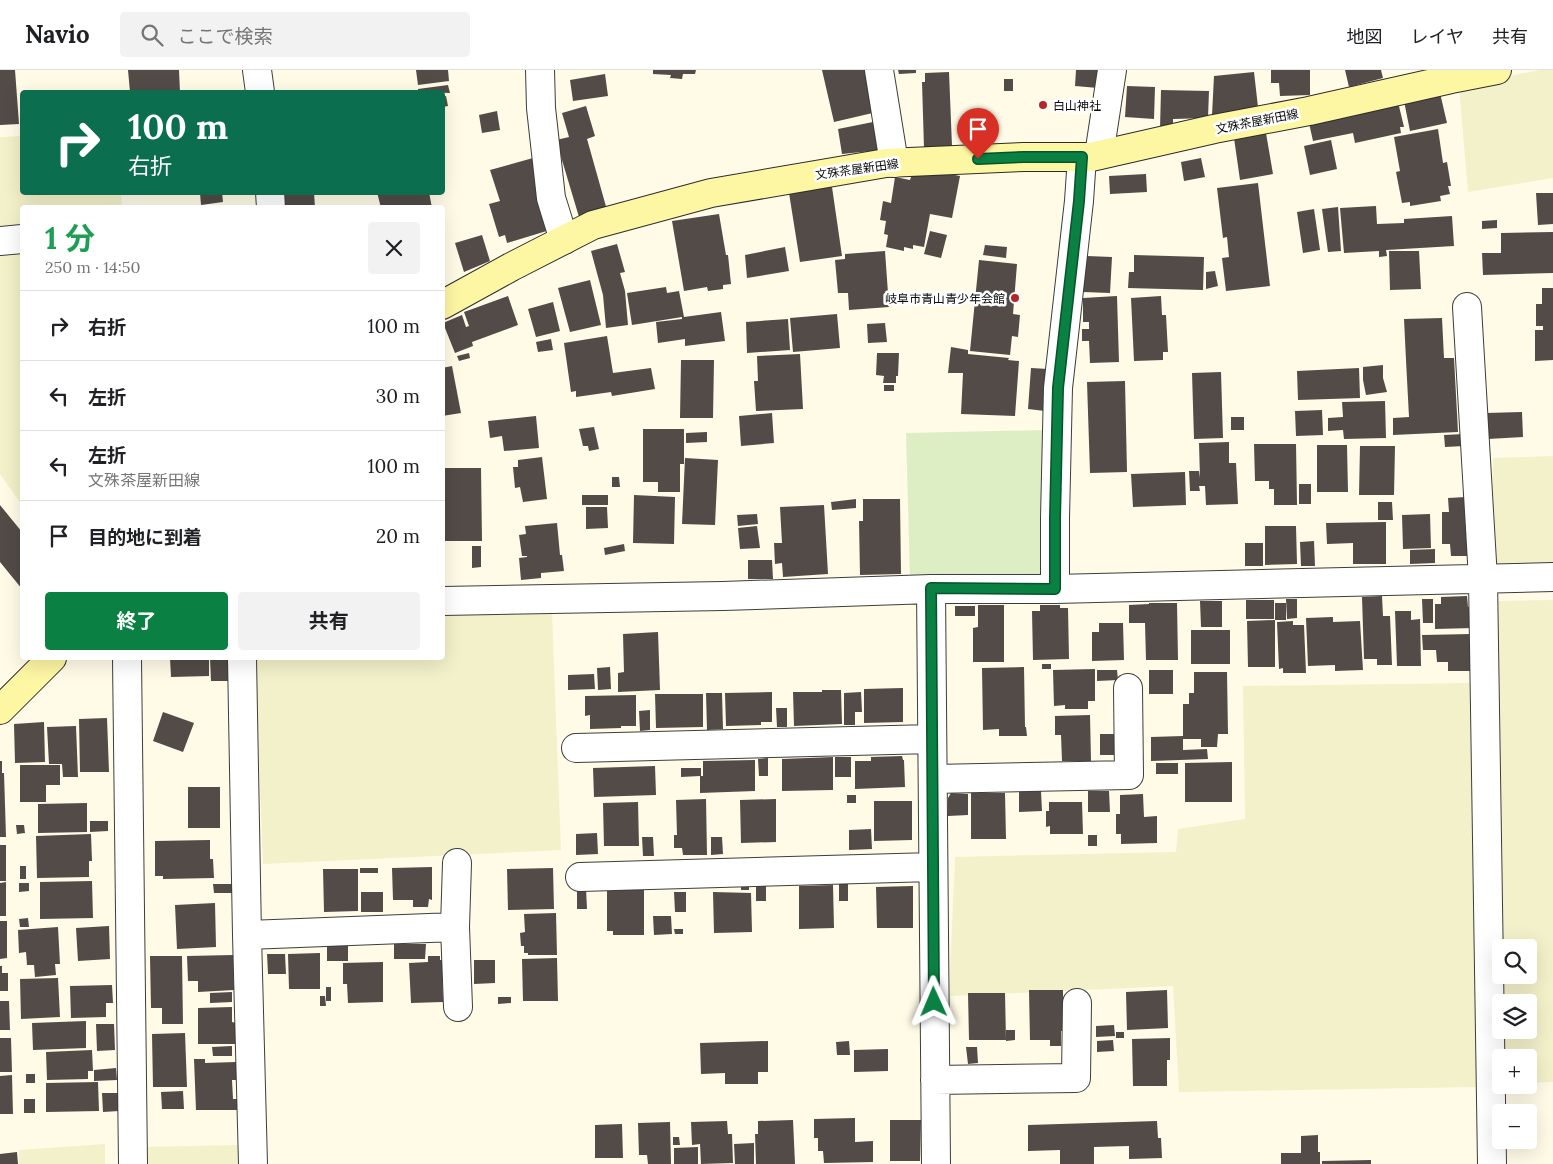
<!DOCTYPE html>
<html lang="ja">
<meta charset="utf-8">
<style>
body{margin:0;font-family:Lora,"Noto Sans JP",serif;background:#f2f2f2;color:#202124;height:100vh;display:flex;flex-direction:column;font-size:19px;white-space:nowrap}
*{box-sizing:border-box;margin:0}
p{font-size:16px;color:#757577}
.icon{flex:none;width:28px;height:28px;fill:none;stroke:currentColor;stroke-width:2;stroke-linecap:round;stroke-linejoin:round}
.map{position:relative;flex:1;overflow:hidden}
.side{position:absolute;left:20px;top:135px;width:425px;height:455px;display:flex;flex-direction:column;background:#fff;border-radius:5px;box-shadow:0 5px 20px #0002}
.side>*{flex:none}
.guide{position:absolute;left:20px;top:20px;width:425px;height:105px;border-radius:5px;box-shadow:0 5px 20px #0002;background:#0b6e4f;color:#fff;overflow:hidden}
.controls{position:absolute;left:1492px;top:869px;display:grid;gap:10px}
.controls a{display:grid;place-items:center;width:45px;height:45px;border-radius:5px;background:#fff;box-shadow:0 5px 20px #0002;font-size:25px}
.pin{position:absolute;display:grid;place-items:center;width:42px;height:42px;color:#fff;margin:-51px -21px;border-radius:50% 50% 50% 0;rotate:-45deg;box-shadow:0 0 5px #0007}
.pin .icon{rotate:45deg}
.me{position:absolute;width:55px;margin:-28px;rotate:359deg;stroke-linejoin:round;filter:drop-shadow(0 0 4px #0008)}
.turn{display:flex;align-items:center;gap:18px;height:105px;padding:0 25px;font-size:22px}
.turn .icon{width:65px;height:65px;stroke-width:2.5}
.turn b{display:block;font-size:35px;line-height:42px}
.round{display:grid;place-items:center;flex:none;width:52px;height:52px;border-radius:5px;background:#f2f2f2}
.head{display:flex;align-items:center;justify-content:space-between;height:85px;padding:0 25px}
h1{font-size:30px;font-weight:700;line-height:38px;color:#1e9e55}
.action{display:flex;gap:10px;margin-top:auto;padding:10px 25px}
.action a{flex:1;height:58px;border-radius:5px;background:#0b8043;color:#fff;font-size:20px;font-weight:700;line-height:58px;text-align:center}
.action a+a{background:#f2f2f2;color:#202124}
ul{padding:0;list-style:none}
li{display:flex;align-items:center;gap:15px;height:70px;padding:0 25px;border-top:1px solid #e0e0e0}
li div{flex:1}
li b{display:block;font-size:19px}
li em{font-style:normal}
header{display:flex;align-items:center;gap:30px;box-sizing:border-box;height:70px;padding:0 25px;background:#fff;border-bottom:1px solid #e0e0e0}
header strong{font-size:24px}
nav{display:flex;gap:28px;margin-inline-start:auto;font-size:18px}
.search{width:350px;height:45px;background:#f2f2f2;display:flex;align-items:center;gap:12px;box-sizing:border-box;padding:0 18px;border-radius:5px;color:#757577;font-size:19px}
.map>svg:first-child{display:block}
</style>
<header>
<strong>Navio</strong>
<div class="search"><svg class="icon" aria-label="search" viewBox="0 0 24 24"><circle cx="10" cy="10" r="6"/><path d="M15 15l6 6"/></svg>ここで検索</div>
<nav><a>地図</a><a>レイヤ</a><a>共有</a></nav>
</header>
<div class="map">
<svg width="1553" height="1094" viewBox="0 0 1553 1094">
<rect width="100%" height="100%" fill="#fffbe7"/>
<!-- farmland -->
<path fill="#f3f1c9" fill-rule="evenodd" d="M1540,0h13v108l-85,14 -9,-106z
M22,66v56l99,1 1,14 -100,1v19l-22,2v-92z
M22,179v256l-22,-31v-223z
M1553,386v107l-62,4 2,-109z
M1553,530v482l-24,1v-25h-28l-6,-457zM1501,878h28v27h-28zM1501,932h28v28h-28z
M552,543l9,237 -298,14 -8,-206h187l1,-42z
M1471,613l6,404 -298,5 -6,-106 -224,10 6,-139 221,-5 2,-23 67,-10 -2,-133z
M105,1074v20h-86v-14z
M238,1075v19h-93v-17z"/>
<!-- pitch -->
<path fill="#deeec4" d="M1045,360l4,145 -139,4 -4,-146z"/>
<!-- building -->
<path fill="#524b47" d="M0,0h15l4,54 -19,1z
M128,0h51l1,22h-50z
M416,0h32l1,11 -31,4z
M653,0h43l-1,4h-12l-1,5 -12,-1 1,-3 -18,-1z
M822,0h48l7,42 -43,10z
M898,0h18v3l-17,1z
M1076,0h22v18l-23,-2z
M1271,0h39v25l-30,1 -1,-13h-8z
M1345,0h36l2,8 -34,9z
M949,2l3,74 -28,2 -2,-66h3v-9z
M1254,2l4,35 -46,8 2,-39z
M605,4l3,22 -35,5 -3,-21z
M1004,9h9v12h-9z
M448,15l2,8 -32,-1v-3z
M1127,16l28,1 -1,32 -29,-2z
M1161,20l48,1 -1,27 -35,1v7l-13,3z
M1440,23l7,30 -37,8 -6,-30z
M446,26l2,10 -6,1v-10z
M1398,32l6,25h-4l1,6 -46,10 -2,-10 -40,8 -4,-18z
M586,36l9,30 -8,3 20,71 -28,7 -23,-77 13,-3 -7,-24z
M497,41l3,19 -18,3 -3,-18z
M878,51l3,29 -39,4 -4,-25z
M1438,59l5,34 4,-1 4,24h-3l2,8 -10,2 1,5 -31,5v-4l-8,1 -6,-31 4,-1 -6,-34z
M1266,63l7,41 -33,6 -6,-42z
M1331,70l6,29 -27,6 -6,-29z
M533,88l17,72 -43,13 -2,-8 -6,2 -10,-33 11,-3 -10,-31z
M1201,88l4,19 -21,4 -3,-19z
M940,102l20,4 -8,42 -22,-4 -6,33 -11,-2v4l-9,-2v4l-18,-4 2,-12 -4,-1 2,-13 -6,-1 3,-19 8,2 4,-26 15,3 2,-6 7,-1 9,2 1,-2z
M1146,104l1,18 -37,2 -1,-18z
M1258,113l12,103 -44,5 -4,-33 7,-1 -2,-20 -4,1 -6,-50z
M832,117l10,69 -42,6 -11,-69z
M222,122l1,10 -22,3 -1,-12z
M284,122h30l1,16h-30z
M377,122h52l3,16h-51z
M1536,123h17v31l-15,1z
M1376,136l1,18 27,-1v-4l48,-3 2,30 -68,4 1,6 -8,1v-6l-35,2 -4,-45z
M1338,137l3,44 -13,1 -6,-43z
M1314,139l6,41 -17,3 -6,-41z
M719,144l7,41h2l3,29 -8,1v4l-15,2 -1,-4 -23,4 -12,-70z
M1497,150v8l-15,1v-8z
M930,161l17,4 -6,23 -17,-4z
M1553,162v41l-70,2 -1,-22h19v-20z
M482,165l8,26 -26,11 -9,-29z
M617,174l8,28 -5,1 5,18 3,34 -22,3 -3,-33 -12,-44z
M985,175l22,2 -1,11 -23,-3z
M785,177l4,24 -42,7 -2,-23z
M885,181l4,56 -40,3 -1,-17h-10l-3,-33 10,-1v-5z
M1389,181h30l2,38 -31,1z
M1134,185l70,2 -1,33 -75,-2 1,-16h5z
M1087,186l25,1 -2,36 -27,-1z
M979,190l38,4 -4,50 7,1 -2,22 -6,-1 -2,19 -40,-4z
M1215,201l3,15 -12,3v-17z
M590,210l11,45 -31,7 -12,-44z
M666,217l1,6 12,-2 5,26 37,-5 4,29 -40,5v-7l-27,4 -2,-21 26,-3v-2l-50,8 -5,-32z
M1542,218h11v72l-18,1v-31h8v-4h-7v-22h6z
M508,226l10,29 -46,17 1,4 -18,7 -12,-30 19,-8 4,12 3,-1 -5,-14z
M1117,226l2,66 -29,1 -1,-22h-7v-12h7v-7h-6v-24z
M1161,226l1,19h4l2,37h-5v8l-29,1 -3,-63z
M553,232l7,29 -24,6 -8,-28z
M837,244l3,34 -47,4 -3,-34z
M1442,248l2,40h10l4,74 -65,3v-17l16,-1 -3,-57h9h-9l-2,-41z
M788,249l2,31 -43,3 -1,-31z
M885,253l2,19 -19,1 -1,-19z
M607,266l6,37 38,-5 4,21 -43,7 -1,-4 -35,5v-6l-5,1 -7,-49z
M551,269l2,11 -15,2 -2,-10z
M951,277l17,3v4l41,4 -1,2 11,1 -4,55 -54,-2 2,-41h-15z
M469,283l1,5 -11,3 -2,-5z
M877,283h22l-1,23h-2v7h-13l1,-7 -8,-1z
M800,284l3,55 -47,2 -2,-30h4l-1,-25z
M681,290h33l-1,58h-33z
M1383,295v13l4,14 -21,3 -3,-15v-13z
M452,296l9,47 -19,3v-48z
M1031,298l17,1 -3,42 -17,-2z
M1359,298l1,30 -62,2 -1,-29z
M1221,302l2,66 -29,1 -2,-66z
M1125,311l2,91 -37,1 -3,-91z
M884,315h10v6h-10z
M1385,331l1,37 -42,1 -1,-9 -15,1v-13l15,-1 -1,-15z
M1322,340l1,25 -27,1 -1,-25z
M1522,342l1,25 -35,2 -2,-26z
M772,343l2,30 -33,3 -2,-30z
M536,346l3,32 -35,3 -2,-15 -12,2 -2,-17z
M1231,347h13v13h-13z
M594,357l5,22 -10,2 -1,-5h-5l-4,-17z
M643,359h41v35h-4v28h-22v-10h-15z
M707,362v10l-21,1v-10z
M1464,364v12l-19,1 -1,-12z
M1229,372v21h7l2,41 -32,1 -1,-19h-6l1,5h-10l-1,-20h10l1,7 -1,-35z
M1254,374h42l1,61h-23v-16h-5v-8h-14z
M1317,375h30l1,47h-31z
M1360,376h35l-1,49h-35z
M542,387l5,42 -24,3 -3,-15 -5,1 -2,-21h5v-7z
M685,388l33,2 -3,65 -33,-1z
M442,398h39l1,73h-39z
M1185,402l1,33 -53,2 -2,-33z
M612,407h7l1,10h-8z
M1299,414h12v20h-12z
M582,425h26v10h-26z
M634,425l41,2 -1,47 -41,-1z
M1466,427l5,59h-20l-1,-12h-8v-32h7l-1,-14z
M856,429v9l-24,2 -1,-8z
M863,429h37l1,75 -41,1 -1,-54h4z
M1378,432h14l1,18h-15z
M0,435l22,27v57l-22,-27z
M824,435l4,69 -45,3 -1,-14 -7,1 -1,-21h8l-2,-36z
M586,437h21l1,21 -22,1z
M757,444l1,10 -20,2 -1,-11z
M1430,444l1,34 -28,1 -1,-34z
M1386,452v42h-33v-21l-26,1 -1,-21z
M557,453l3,32h2l2,16 -23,2v5l-20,2 -2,-22 8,-1v-1h-5l-3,-21 7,-1 -1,-8z
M757,456l3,22 -20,1 -2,-21z
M1265,456h31l1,38 -32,1z
M1314,471l1,25h-14l-1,-24z
M1245,473h18v23h-18z
M624,474l1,7 -20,4 -1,-7z
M472,476h9v21l-9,1z
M1435,479v14l-25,1v-14z
M748,490h24l1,19h-25z
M1382,526l1,20h7l2,49h-15v-6h-13l-2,-62z
M1467,526l1,11h4l1,21 -38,1v-25h6v-7z
M1286,529h11v19l-10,1z
M1422,529h11v24h-10z
M1246,530h28v19h-28z
M1200,531h22v26h-21z
M1149,533h28l1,57h-32l-1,-37h-16v-18l20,-1z
M1275,533h11v17h-11z
M978,535h26v57h-31v-34l5,-1z
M1040,535h20v3h8l1,51 -36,1 -1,-49h8z
M955,536h20v10h-20z
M1395,541h16v9l9,-1 1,47h-24z
M1333,547v5l27,-1 3,49 -28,1v-6l-27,1 -2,-48z
M1275,550v47h-27l-1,-46z
M1293,551v4h11l2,48h-23v-5l-4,1 -2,-47z
M1099,553h24l1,37 -32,1v-29h7z
M1191,560h39v34h-39z
M658,562l2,58 -42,2v-19l6,-1 -1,-38z
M1471,564l1,37h-24v-9h-11l-1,-12h-13l-1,-15z
M170,588h39v18l-38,1z
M210,588h23l1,23h-23z
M1042,594h9v5h-9z
M610,597l1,22 -13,1 -1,-22z
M1024,597l1,60h1l1,9h-28v-7l-16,1 -1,-62z
M1095,599v32h-7v8h-23v-4l-11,1 -1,-36z
M1097,600h20l1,10 -21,1z
M1149,600h24v24h-24z
M1194,602h33l1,62h-10l-1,13h-16v-8h-18v11l24,-1 1,10 -57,2v-24l32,-1v-32h6v-11h5z
M594,604l1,15 -27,1v-15z
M903,618v34l-39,1v-34z
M822,620h19l1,34 -48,2 -1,-34h29z
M772,622v30h-11v3l-35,1 -1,-33z
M861,622l1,20h-7v13h-11v-32z
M706,623h16l1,36 -16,1z
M655,624h48v33l-47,1z
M636,625v31h-15v2l-31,1v-14l-5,1v-20z
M776,638h11v19h-10z
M650,640v20l-10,1 -1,-20z
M163,642l31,11 -11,29 -30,-11z
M1090,645l1,46h-29l-1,-26h-6v-19z
M107,648l2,54h-29l-1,-53z
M44,652l1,40 -30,1 -1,-39z
M76,656l2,51h-15l-1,-13h-13l-2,-37z
M1100,664h20v21h-20z
M902,686l1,4h1l1,27 -50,2v-28h16v-4z
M833,687v33l-51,1v-32z
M835,687h16v20h-16z
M768,688v18h-9l-1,-17z
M755,690v31l-55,2v-17l-19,1v-9h20v8h2v-15z
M0,691h2v12h2l2,64h-6z
M1232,692v40h-47v-39z
M1156,693h22v11h-22z
M20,695h40v20h-14v17h-26z
M655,696l1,29 -62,2 -1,-29z
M188,717h32v41h-32z
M1019,721h22l1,20 -23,1z
M1088,721h21l1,21h-22z
M951,723l17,1v21l-20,1v-18z
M971,723h34l1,46h-35z
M1143,724l1,23 13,-1v27l-36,1v-10h-5v-20h4v-19z
M847,725h9v8h-9z
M706,729l1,56h-24l-1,-7h-8v-13h3l-1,-35z
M776,729v43l-35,1 -1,-43z
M874,731h38v39l-38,1z
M638,732l1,44h-35l-1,-43z
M1049,732h33l1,32h-33v-8l-4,1v-16h3z
M87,733v29l-49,1v-29z
M90,751h18v10l-18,1z
M16,755h8l1,8 -8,1z
M871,759l1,20 -23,1v-20z
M597,763l1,21 -22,1v-21z
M91,764l1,27h-3v16l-52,1 -1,-42z
M1088,765h9v11h-9z
M642,767h11l1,19h-11z
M711,767h11l1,17 -12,1z
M210,770v19h3l1,19 -51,1v-3h-8v-35z
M0,775h6v36h-6z
M20,796h6v13h-6z
M432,797v33l-3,-1 -1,8h-15v-7h-20l-1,-32z
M360,798h18v5h-18z
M553,798l1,41 -46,1 -1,-41z
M323,799h35v42l-34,1z
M92,811l1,37 -53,1v-37z
M6,812v34h-6v-33z
M848,812v19h-9v-18z
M19,813h10v8l-10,1z
M213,814h20v9h-19z
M749,814v6h-8v-5z
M756,814h10v17h-10z
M833,815l1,43 -35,1v-43z
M913,816v42h-36l-1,-41z
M577,818h9l1,21h-10z
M607,819h37v46h-31v-4h-6z
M361,822h22v20h-22z
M674,822h12v20h-11z
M713,822l38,1 1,39 -38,1z
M215,833l1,44 -39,2 -2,-44z
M556,843l1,42h-29v-2h-4v-7h-3l-1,-13 5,-1 -1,-18z
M653,846h18l1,18 -18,1z
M28,848l1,9h-9l-1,-8z
M0,851h7v37l-7,1z
M109,856l1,33 -32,2 -2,-33z
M58,857l2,37h-5l1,11 -21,2 -1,-12h-7l-1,-13 -7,1 -1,-23z
M674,859h9v5h-8z
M394,874h32l-1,15h-31z
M327,875l21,1v15h-21z
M320,883v36h-31l-1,-35z
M267,884h18l1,20h-18z
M233,885l1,35 -36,2v-11h-10l-1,-25z
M150,886h32l1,68h-21v-16h-11z
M428,886h12v4h2l1,42 -32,1 -2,-40 19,-1z
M557,888l1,43h-35l-1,-42z
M474,890h21v23l-21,1z
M383,892v40l-35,1 -1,-19h-4v-21z
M0,896h2v7h6v18h-8z
M58,908l2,39 -39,2 -1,-40z
M112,915l1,18h-7v14l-35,1 -1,-32z
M326,917h5v14h-5z
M1029,920h34v41h-2v15h-11v-6h-20z
M1167,920l1,38 -41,2 -1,-38z
M232,922v10l-22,1v-10z
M968,923h37l1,47h-37z
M320,926h5l1,10h-6z
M498,927h13v6l-13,1z
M0,931h9l1,29h-10z
M232,937v15l4,1v21h-38v-36z
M86,951v27l-53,2 -1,-27z
M96,954h18l1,26 -18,1z
M1114,955l1,11 -19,1v-11z
M1006,960h9v10l-9,1z
M1116,962h8v6h-8z
M185,963l2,54h-34l-1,-53z
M0,968h11l1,34h-12z
M1170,968v22h-3v26h-34l-1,-47z
M1113,970l1,11 -17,1v-11z
M768,971v31h-10v12h-33v-11l-24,1 -1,-31z
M849,971l1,14h-13l-1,-13z
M232,976v10h-19l-1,-9z
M966,977h11l1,16 -10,1z
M888,979v22l-34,1v-22z
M92,980l1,21h-5v8l-41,1 -1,-28z
M194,989h11v4l31,-1v18h-4l1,19h8v11h-45z
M116,998l1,12 -23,1v-11z
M26,1004h9v9h-9z
M12,1005l1,39h-13v-38z
M98,1012l1,29 -53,1v-29z
M183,1021l1,18h-22l-1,-17z
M102,1023h16l1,18 -16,1z
M24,1029h11v14h-11z
M855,1048v24l18,-1v21l-49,1 -1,-12h-5v-13h-4v-19z
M793,1050l2,44h-39l-1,-30h3v-13z
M890,1050h31l-1,41h-30z
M727,1051l1,13h4l1,29 -32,1 -1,-20 -8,1 -1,-23z
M1157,1051l1,17h3l1,20 -33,1v-13l-35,1v17h-34v-14l-32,1v-26z
M670,1052l1,42h-23l-1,-9h-8l-1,-32z
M622,1054l1,34h-28v-33z
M1318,1065v17h2v12h-39v-11h20v-17z
M673,1067h6l1,8h-7z
M754,1073v21h-19l-1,-20z
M698,1077v17h-24v-16z
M17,1082l1,12h-18v-10z
M1371,1090v4h-49v-3z"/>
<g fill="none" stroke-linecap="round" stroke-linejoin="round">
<!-- street casing -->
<g stroke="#3d3d3d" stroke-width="30">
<path id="street" d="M257,0l3,22
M540,0l1,38 10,90 13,42
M879,0l15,93
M1099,85l13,-85
M270,122l1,16
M0,171l22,-2
M1467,237l16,272 9,585
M931,519l5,575
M1055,519v-71l3,-130 21,-187 3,-44
M442,531l281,-5 208,-7h124l498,-12
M127,588l6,506
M242,588l5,277 6,229
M576,678l356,-9
M933,709l196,-4 -1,-87
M457,793l-2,64 3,80
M580,807l353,-10
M247,865l208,-8
M935,1010l141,-2 1,-75"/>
</g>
<!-- secondary casing -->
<g stroke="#2c2c2c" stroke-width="30">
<path id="secondary" d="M442,235l69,-38 82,-42 118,-32 175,-30 138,-6h67l123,-28 95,-18 142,-32 46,-9
M0,640l52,-52"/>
</g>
<!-- street -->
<use href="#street" stroke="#fff" stroke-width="28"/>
<!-- secondary -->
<use href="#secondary" stroke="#fdf6a3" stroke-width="28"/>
</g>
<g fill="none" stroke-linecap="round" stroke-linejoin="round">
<!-- route casing -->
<g stroke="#07532c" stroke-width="12">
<path id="route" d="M934,932l-3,-414 124,1v-71l3,-130 21,-187 3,-44h-58l-46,2"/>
</g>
<!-- route -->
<use href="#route" stroke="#0b8043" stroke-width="9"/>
</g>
<!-- markers -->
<g fill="#b52628" stroke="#fff" stroke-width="2">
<circle cx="1043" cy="35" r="5"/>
<circle cx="1015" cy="228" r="5"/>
</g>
<g text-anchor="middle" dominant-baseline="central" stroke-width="5" stroke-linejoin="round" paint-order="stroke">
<!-- poi labels -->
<g font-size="12" fill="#0a0a0a" stroke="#fff" text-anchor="start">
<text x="1053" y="35">白山神社</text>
<text x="1005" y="228" text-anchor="end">岐阜市青山青少年会館</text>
</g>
<!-- street labels -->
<g font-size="12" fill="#0a0a0a" stroke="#fff">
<text transform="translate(1257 51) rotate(-11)">文殊茶屋新田線</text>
<text transform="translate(857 99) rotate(-8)">文殊茶屋新田線</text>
</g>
</g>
</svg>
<div class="controls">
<a><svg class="icon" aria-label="search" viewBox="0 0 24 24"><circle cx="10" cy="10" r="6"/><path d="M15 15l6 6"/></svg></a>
<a><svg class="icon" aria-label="layers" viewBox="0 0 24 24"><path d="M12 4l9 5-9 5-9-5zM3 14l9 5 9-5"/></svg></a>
<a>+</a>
<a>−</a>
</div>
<div class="pin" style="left:978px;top:89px;background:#d93025"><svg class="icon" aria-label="arrive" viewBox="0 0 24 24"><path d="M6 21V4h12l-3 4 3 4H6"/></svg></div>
<svg class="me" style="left:934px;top:932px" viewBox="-20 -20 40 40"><path d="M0-17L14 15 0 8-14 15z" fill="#0b8043" stroke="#fff" stroke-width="4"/></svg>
<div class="guide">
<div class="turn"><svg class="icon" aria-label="right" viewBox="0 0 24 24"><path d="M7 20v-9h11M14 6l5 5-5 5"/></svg><div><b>100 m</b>右折</div></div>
</div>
<section class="side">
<div class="head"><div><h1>1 分</h1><p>250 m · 14:50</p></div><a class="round"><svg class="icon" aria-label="close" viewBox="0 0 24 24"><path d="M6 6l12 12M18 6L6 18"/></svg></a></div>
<ul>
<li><svg class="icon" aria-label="right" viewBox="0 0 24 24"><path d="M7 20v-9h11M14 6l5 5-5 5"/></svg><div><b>右折</b></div><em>100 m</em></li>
<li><svg class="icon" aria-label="left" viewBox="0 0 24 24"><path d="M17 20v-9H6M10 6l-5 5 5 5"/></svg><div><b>左折</b></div><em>30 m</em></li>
<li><svg class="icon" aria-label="left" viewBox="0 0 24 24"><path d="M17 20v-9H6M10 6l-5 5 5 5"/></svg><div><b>左折</b><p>文殊茶屋新田線</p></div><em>100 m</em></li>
<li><svg class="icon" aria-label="arrive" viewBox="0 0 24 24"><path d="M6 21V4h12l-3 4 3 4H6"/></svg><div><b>目的地に到着</b></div><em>20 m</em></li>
</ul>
<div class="action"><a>終了</a><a>共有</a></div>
</section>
</div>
